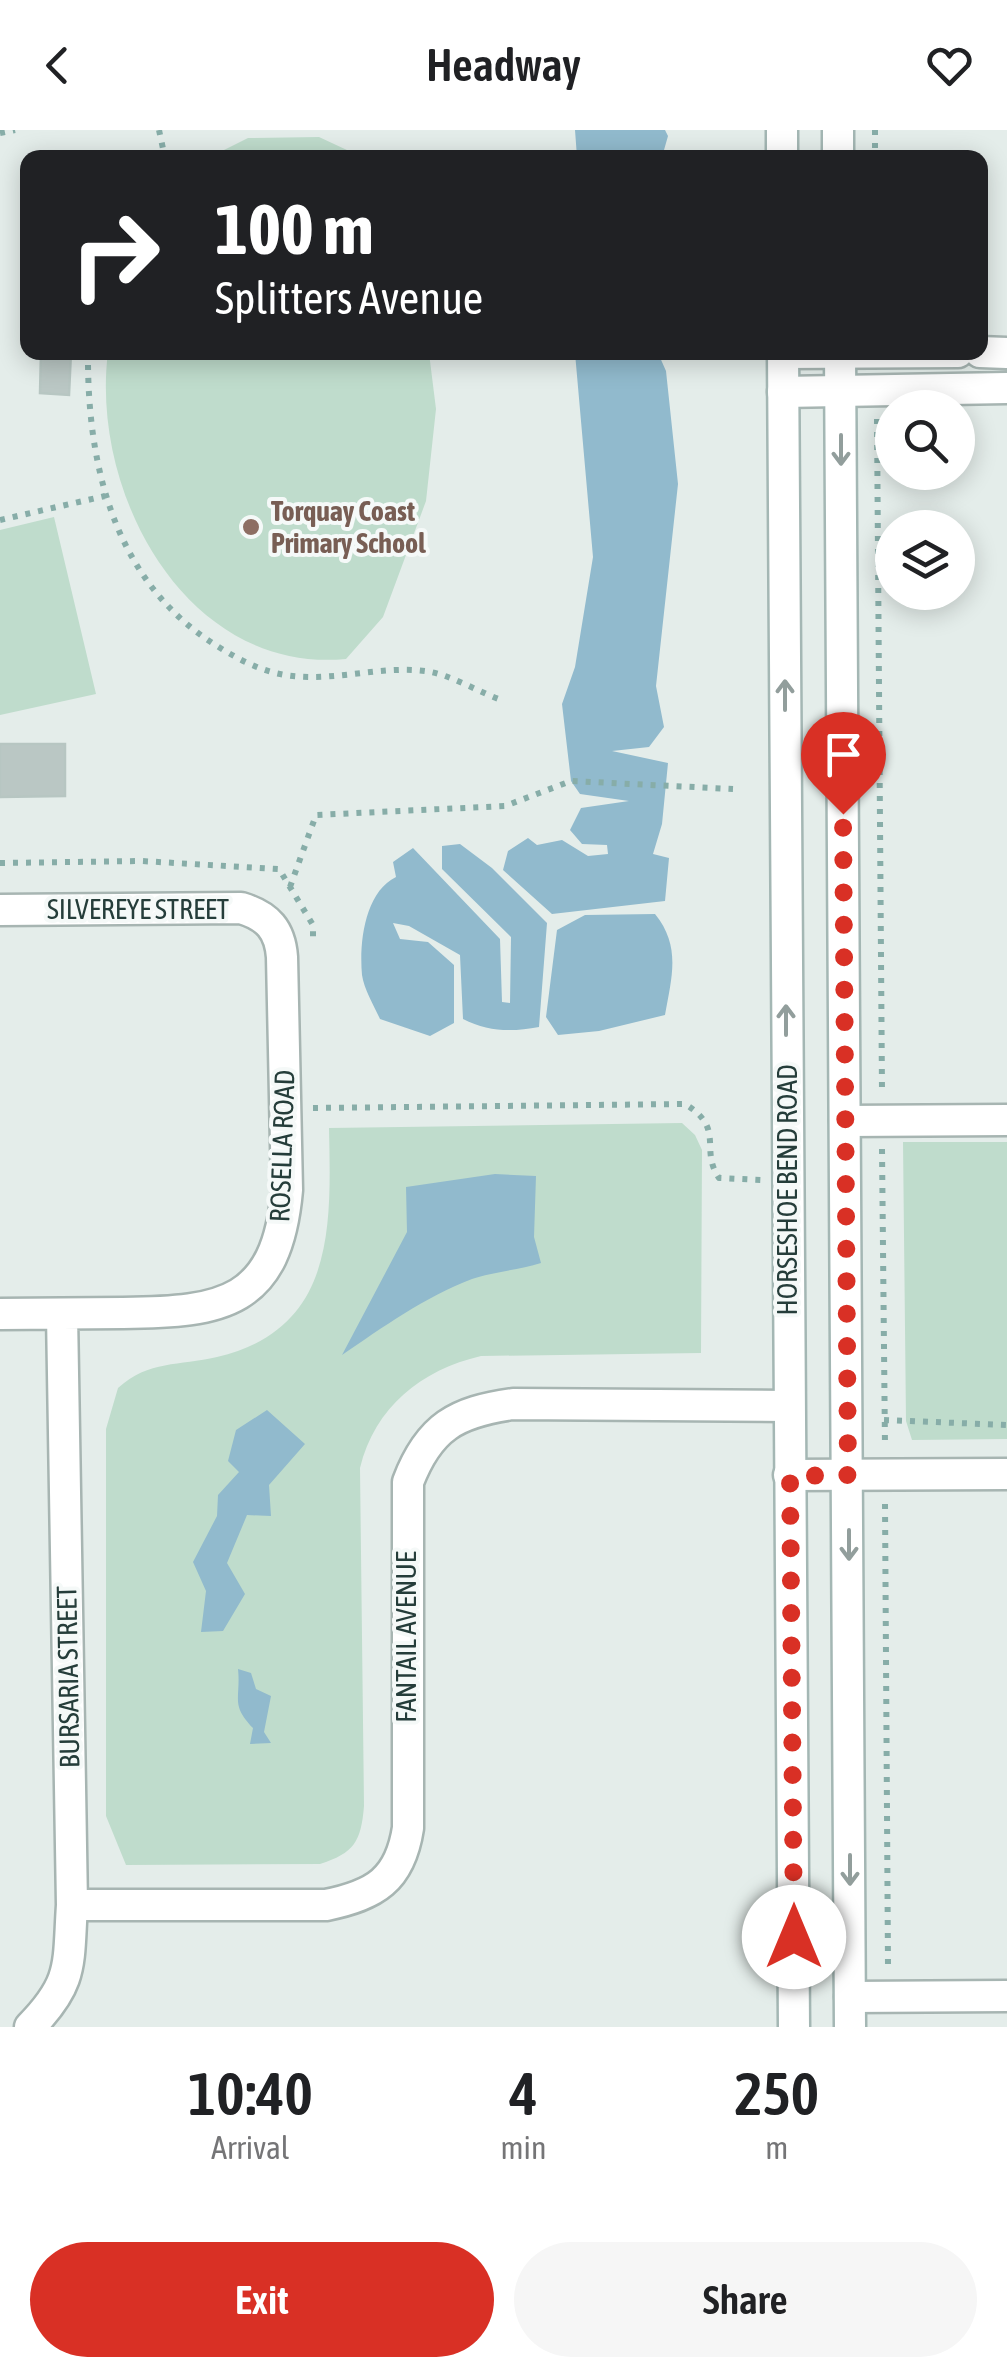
<!DOCTYPE html>
<style>
body{margin:0;font-family:"Asap Condensed",sans-serif;background:#f6f6f6;color:#202124;height:100vh;display:flex;flex-direction:column;font-size:38px;white-space:nowrap}
*{box-sizing:border-box;margin:0}
p{font-size:32px;color:#757577}
.icon{flex:none;width:55px;height:55px;fill:none;stroke:currentColor;stroke-width:2;stroke-linecap:round;stroke-linejoin:round}
.map{position:relative;height:1897px;overflow:hidden}
.details{display:flex;flex-direction:column;background:#fff;flex:1}
.details>*{flex:none}
.hud{position:absolute;left:20px;top:20px;width:968px;height:210px;border-radius:20px;box-shadow:0 5px 25px #0003;background:#202124;color:#fff;overflow:hidden}
.controls{position:absolute;left:875px;top:260px;display:grid;gap:20px}
.controls a{display:grid;place-items:center;width:100px;height:100px;border-radius:50%;background:#fff;box-shadow:0 5px 25px #0003;font-size:50px}
.pin{position:absolute;display:grid;place-items:center;width:85px;height:85px;color:#fff;margin:-102px -42px;border-radius:50% 50% 50% 0;rotate:-45deg;box-shadow:0 0 10px #0007}
.pin .icon{rotate:45deg}
.me{position:absolute;width:110px;margin:-55px;rotate:0deg;stroke-linejoin:round;filter:drop-shadow(0 0 8px #0008)}
.turn{display:flex;align-items:center;gap:35px;height:210px;padding:0 30px;font-size:45px}
.turn .icon{width:130px;height:130px;stroke-width:2.5}
.turn b{display:block;font-size:70px;line-height:85px}
.eta{display:flex;justify-content:space-evenly;align-items:center;height:170px;text-align:center}
.eta b{font-size:60px;font-weight:600;line-height:70px}
.primary-button{display:flex;gap:20px;margin-top:auto;padding:20px 30px}
.primary-button a{flex:1;height:115px;border-radius:60px;background:#d93025;color:#fff;font-size:40px;font-weight:600;line-height:115px;text-align:center}
.primary-button a+a{background:#f6f6f6;color:#202124}
header{display:flex;justify-content:space-between;align-items:center;height:130px;padding:0 30px;background:#fff;font-size:45px;font-weight:600}
.map>svg:first-child{display:block}
</style>
<header><svg class="icon" aria-label="back" viewBox="0 0 24 24"><path d="M15 5l-7 7 7 7"/></svg>Headway<svg class="icon" aria-label="heart" viewBox="0 0 24 24"><path d="M12 20l-8-8c-3-5 5-10 8-4 3-6 11-1 8 4z"/></svg></header>
<div class="map">
<svg width="1007" height="1897" viewBox="0 0 1007 1897">
<rect width="100%" height="100%" fill="#e4edea"/>
<!-- green -->
<path fill="#bfdccc" d="M319,7l43,20h-152l38,-19z
M108,222l321,1 7,56 -10,92 -43,116 -37,42c-160,15 -256,-166 -238,-307z
M54,387l42,177 -96,21v-185z
M682,993l13,12 7,15 -1,203 -220,3c-60,14 -106,51 -121,112l4,338c-3,36 -10,47 -44,58l-194,1 -20,-49v-387l12,-41c31,-28 61,-22 99,-31 119,-28 114,-131 112,-229z
M903,1012h104v297l-95,1 -6,-19z"/>
<!-- water -->
<path fill="#91bacd" d="M575,0h90l3,6 -6,21h-85z
M575,223h83l8,18 12,113 -22,202 8,41 -15,20 -37,4 56,12 -6,61 -9,30 16,4 -4,43 -113,13 -49,-44 5,-19 20,-13 9,7 25,-5 26,16 20,-2 -1,-9 -25,-1 -12,-14 11,-22 48,-7 -49,-7 -9,-13 -9,-77 13,-37 18,-110z
M460,714l32,24 55,55 -8,104c-27,5 -51,5 -76,-8l-3,-64 -51,-29 -16,-3 7,16 28,3 26,23v58l-24,13 -50,-17c-6,-13 -16,-30 -18,-44 -3,-33 3,-83 34,-98l-3,-15 20,-14 87,91 2,63 8,1 1,-66 -69,-68v-23z
M655,784c26,32 17,62 10,101l-66,16 -41,4 -12,-18 11,-87 28,-15z
M495,1044l41,2 -2,61 7,26c-22,7 -50,9 -69,16 -47,18 -89,48 -130,76l65,-123 -1,-45z
M267,1280l38,34 -36,41 2,31 -24,-1 -20,48 18,31 -22,37 -22,1 5,-41 -13,-29 24,-46 1,-21 21,-23 -11,-11 8,-31z
M238,1539l13,4 5,16 15,7 -7,36 7,11 -21,1 3,-16c-23,-24 -12,-29 -15,-59z"/>
<!-- building -->
<path fill="#bac7c4" stroke="#b7c6c2" stroke-width="2.5" d="M41,222h30l-2,43 -29,-2z
M0,614h65v52l-65,1z"/>
<g fill="none" stroke-linecap="round" stroke-linejoin="round">
<!-- street casing -->
<g stroke="#a7b5b2" stroke-width="35">
<path id="street" d="M980,222l27,1
M783,223l175,-1
M783,262l224,-4
M0,780l241,-2c27,8 39,22 41,49l5,233c-10,114 -64,122 -164,123 -41,0 -82,1 -123,1
M845,991l162,-1
M789,1345l218,-1
M72,1775h254c49,-10 74,-25 82,-77v-346c21,-55 48,-70 105,-78l274,2
M850,1867l157,-1
M30,1897c44,-45 38,-62 42,-122l-10,-591"/>
</g>
<!-- secondary casing -->
<g stroke="#a4b7b4" stroke-width="35">
<path id="secondary" d="M782,0v28
M838,0v28
M783,222l11,1675
M840,222l10,1675"/>
</g>
<!-- path -->
<path stroke="#87ada8" stroke-width="6" stroke-dasharray="5 8" stroke-linecap="butt" d="M159,0l6,28
M875,0v28
M0,3l15,-3
M88,222c-1,108 24,221 117,286 22,15 49,31 75,36 50,10 97,-9 145,-3 25,3 55,22 79,30
M877,289l5,672
M0,390l105,-24
M0,733l141,-2 138,8 34,56v13
M290,757l26,-72 189,-9 66,-25 162,8
M313,978l372,-4c41,25 14,45 34,74l42,2
M882,1019l3,297
M884,1290l123,5
M885,1374l3,462"/>
<!-- street -->
<use href="#street" stroke="#fff" stroke-width="30"/>
<!-- secondary -->
<use href="#secondary" stroke="#fff" stroke-width="30"/>
</g>
<!-- one-way arrows -->
<defs><path id="oneway-shaft" d="M-6 0H5M1.5-3L5.5 0L1.5 3" fill="none" stroke-width="1.6" stroke-linecap="round" stroke-linejoin="round" transform="scale(2.5)"/></defs>
<g stroke="#929e9c">
<use href="#oneway-shaft" transform="translate(841 320) rotate(90)"/>
<use href="#oneway-shaft" transform="translate(785 565) rotate(-90)"/>
<use href="#oneway-shaft" transform="translate(786 890) rotate(-90)"/>
<use href="#oneway-shaft" transform="translate(849 1415) rotate(90)"/>
<use href="#oneway-shaft" transform="translate(850 1740) rotate(90)"/>
</g>
<g fill="none" stroke-linecap="round" stroke-linejoin="round">
<!-- route -->
<path stroke="#d93025" stroke-width="18" stroke-dasharray="0 32.4" d="M794,1807l-4,-461 58,-1 -5,-661"/>
</g>
<!-- markers -->
<circle fill="#8d6e63" stroke="#f5f9f8" stroke-width="4" cx="251" cy="397" r="10"/>
<g text-anchor="middle" dominant-baseline="central" stroke-width="8" stroke-linejoin="round" paint-order="stroke">
<!-- education labels -->
<g font-size="28" font-weight="bold" fill="#785e54" stroke="#f5f9f8" text-anchor="start">
<text x="271" y="381">Torquay Coast<tspan x="271" dy="32">Primary School</tspan></text>
</g>
<!-- street labels -->
<g font-size="28" fill="#253d3a" stroke="#f5f9f8">
<text x="138" y="779">SILVEREYE STREET</text>
<text transform="translate(282 1016) rotate(-88)">ROSELLA ROAD</text>
<text transform="translate(787 1060) rotate(-90)">HORSESHOE BEND ROAD</text>
<text transform="translate(406 1507) rotate(-90)">FANTAIL AVENUE</text>
<text transform="translate(68 1547) rotate(-91)">BURSARIA STREET</text>
</g>
</g>
</svg>
<div class="controls">
<a><svg class="icon" aria-label="search" viewBox="0 0 24 24"><circle cx="10" cy="10" r="6"/><path d="M15 15l6 6"/></svg></a>
<a><svg class="icon" aria-label="layers" viewBox="0 0 24 24"><path d="M12 4l9 5-9 5-9-5zM3 14l9 5 9-5"/></svg></a>
</div>
<div class="pin" style="left:843px;top:684px;background:#d93025"><svg class="icon" aria-label="arrive" viewBox="0 0 24 24"><path d="M6 21V4h12l-3 4 3 4H6"/></svg></div>
<svg class="me" style="left:794px;top:1807px" viewBox="-20 -20 40 40"><circle r="19" fill="#fff"/><path d="M0-13L10 11 0 6-10 11z" fill="#d93025"/></svg>
<div class="hud">
<div class="turn"><svg class="icon" aria-label="right" viewBox="0 0 24 24"><path d="M7 20v-9h11M14 6l5 5-5 5"/></svg><div><b>100 m</b>Splitters Avenue</div></div>
</div>
</div>
<section class="details">
<div class="eta">
<div><b>10:40</b><p>Arrival</p></div>
<div><b>4</b><p>min</p></div>
<div><b>250</b><p>m</p></div>
</div>
<div class="primary-button"><a>Exit</a><a>Share</a></div>
</section>
